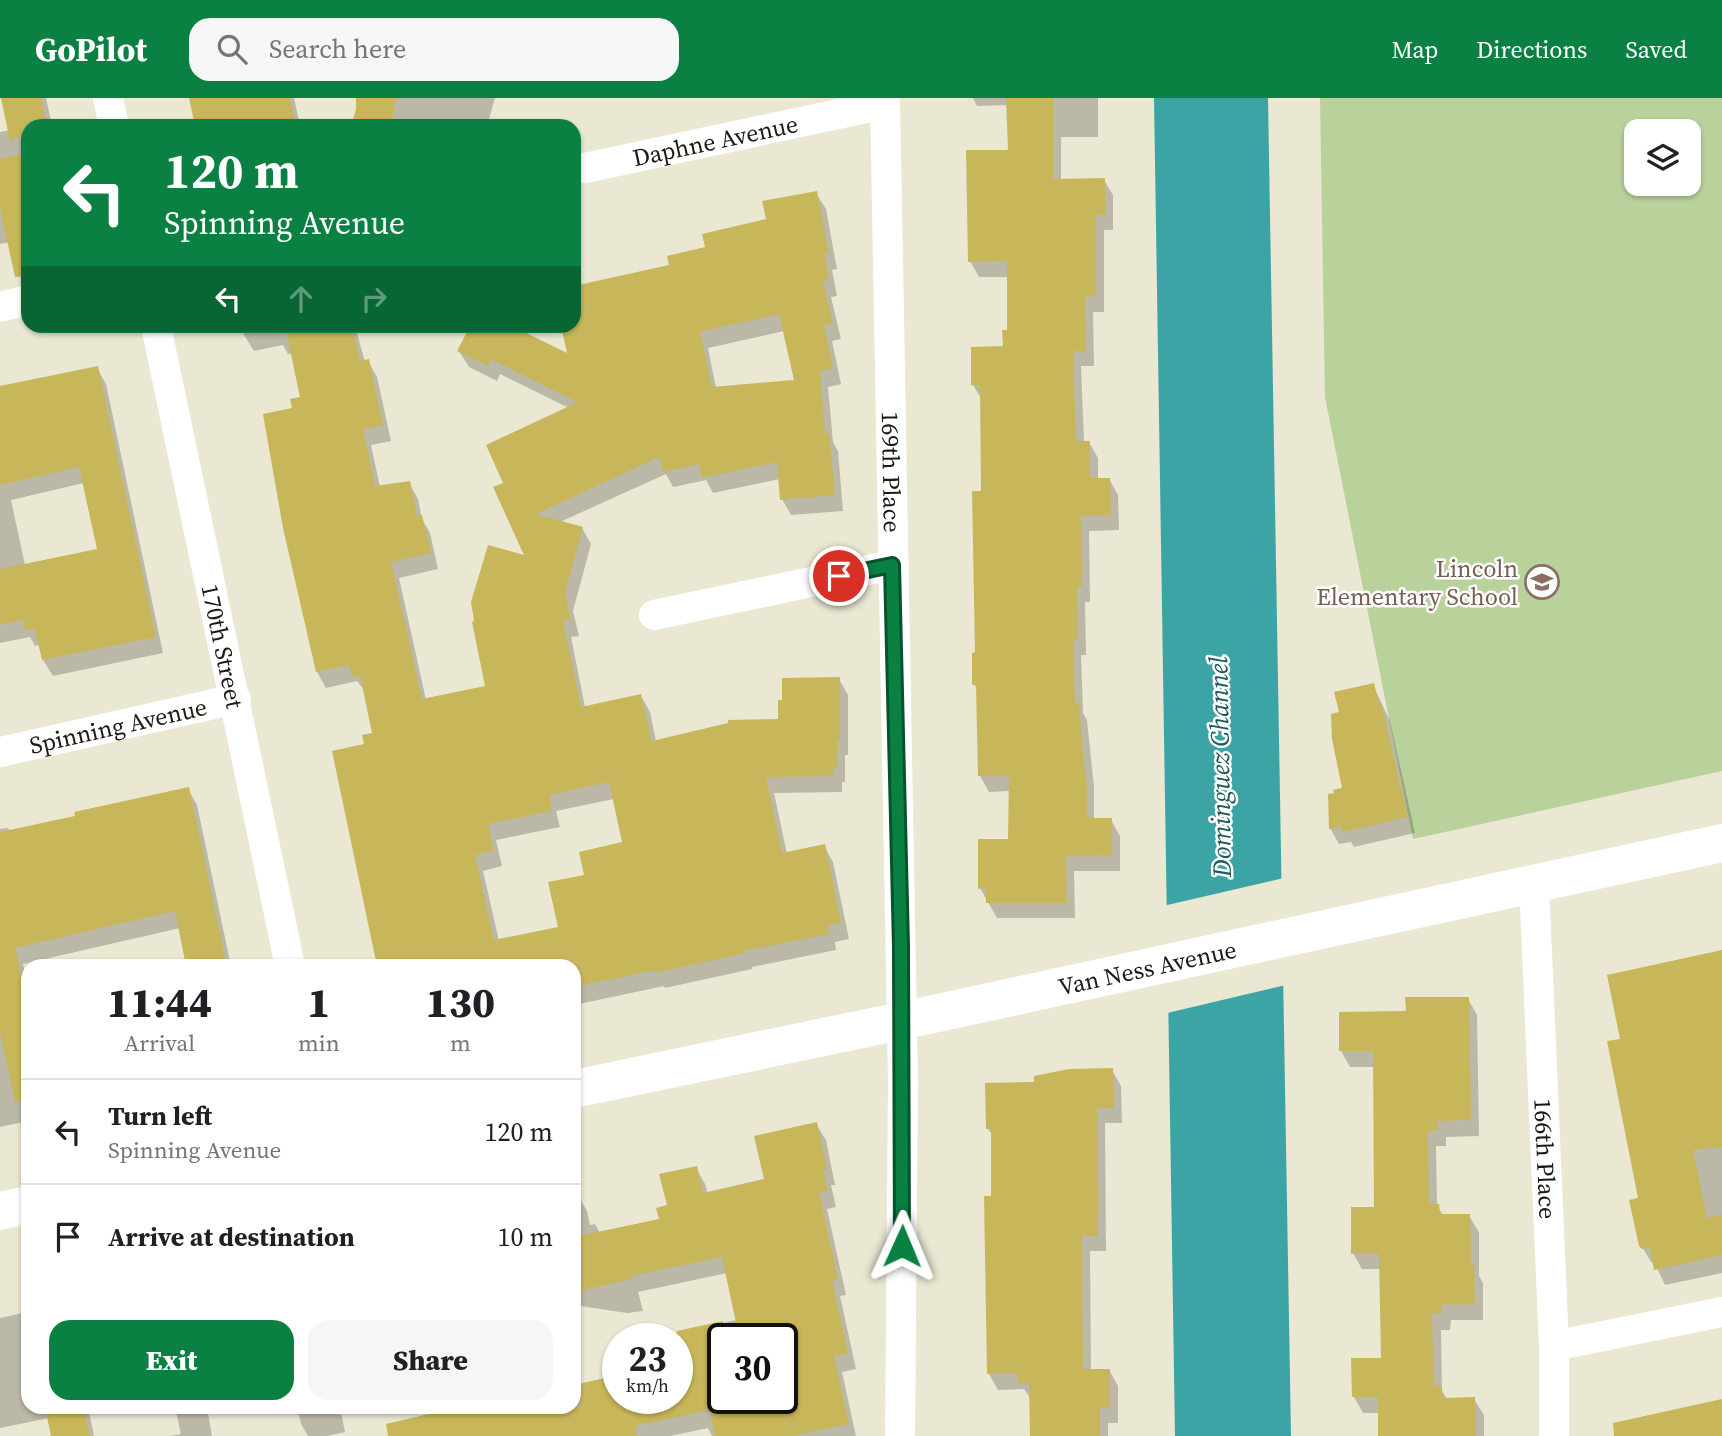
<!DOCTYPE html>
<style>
body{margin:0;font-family:"Source Serif 4",serif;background:#f6f6f6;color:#202124;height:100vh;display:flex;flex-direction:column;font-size:26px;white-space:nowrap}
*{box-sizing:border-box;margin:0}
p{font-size:23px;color:#757577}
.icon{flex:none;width:38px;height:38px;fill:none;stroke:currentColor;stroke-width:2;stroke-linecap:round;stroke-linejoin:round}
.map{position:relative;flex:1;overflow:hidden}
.panel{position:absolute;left:21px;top:861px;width:560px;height:455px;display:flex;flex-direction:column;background:#fff;border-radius:21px;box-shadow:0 2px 5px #0004}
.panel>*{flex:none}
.top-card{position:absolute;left:21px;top:21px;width:560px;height:214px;border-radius:21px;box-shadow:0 2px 5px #0004;background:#0b8043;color:#fff;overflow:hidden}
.controls{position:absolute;left:1624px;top:21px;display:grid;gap:14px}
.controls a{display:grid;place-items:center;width:77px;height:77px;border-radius:14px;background:#fff;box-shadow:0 2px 5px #0004;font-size:35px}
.speed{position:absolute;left:602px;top:1225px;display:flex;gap:14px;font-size:35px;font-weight:700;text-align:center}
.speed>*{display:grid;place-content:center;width:91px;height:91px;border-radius:50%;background:#fff;box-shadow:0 2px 5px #0004;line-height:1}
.speed small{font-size:18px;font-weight:400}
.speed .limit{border:4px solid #111;border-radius:10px;background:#fff;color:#111}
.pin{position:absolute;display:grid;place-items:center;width:60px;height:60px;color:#fff;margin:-30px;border:4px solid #fff;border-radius:50%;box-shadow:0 2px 7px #0007}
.me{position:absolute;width:77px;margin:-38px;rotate:1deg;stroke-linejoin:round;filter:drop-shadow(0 0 5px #0008)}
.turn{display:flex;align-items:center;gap:24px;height:147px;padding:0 28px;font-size:32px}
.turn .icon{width:91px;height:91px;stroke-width:2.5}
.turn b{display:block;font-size:49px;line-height:60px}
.lanes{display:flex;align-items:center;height:66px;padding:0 28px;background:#0003;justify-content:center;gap:35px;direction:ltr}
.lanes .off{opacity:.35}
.eta{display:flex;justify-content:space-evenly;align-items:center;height:119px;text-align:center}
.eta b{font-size:42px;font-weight:800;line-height:49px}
.cta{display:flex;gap:14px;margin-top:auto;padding:14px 28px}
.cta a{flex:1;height:80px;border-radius:21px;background:#0b8043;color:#fff;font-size:28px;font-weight:800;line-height:80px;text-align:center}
.cta a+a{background:#f6f6f6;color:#202124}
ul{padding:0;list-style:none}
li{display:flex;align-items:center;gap:21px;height:105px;padding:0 28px;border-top:2px solid #e0e0e0}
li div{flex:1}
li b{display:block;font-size:26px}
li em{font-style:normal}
header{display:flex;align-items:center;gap:42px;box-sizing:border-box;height:98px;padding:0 35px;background:#0b8043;color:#fff}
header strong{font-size:33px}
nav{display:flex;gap:38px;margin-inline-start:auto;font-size:24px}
.search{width:490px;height:63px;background:#f6f6f6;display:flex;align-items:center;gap:18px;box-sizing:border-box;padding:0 24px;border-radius:21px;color:#757577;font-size:26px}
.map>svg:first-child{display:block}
</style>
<header>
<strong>GoPilot</strong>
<div class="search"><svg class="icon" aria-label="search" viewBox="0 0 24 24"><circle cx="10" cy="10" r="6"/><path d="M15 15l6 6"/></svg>Search here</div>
<nav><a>Map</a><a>Directions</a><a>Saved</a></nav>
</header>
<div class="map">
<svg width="1722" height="1338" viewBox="0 0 1722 1338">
<rect width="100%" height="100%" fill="#eae7d2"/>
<!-- green -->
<path fill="#b9d29c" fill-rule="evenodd" d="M1320,0h402v673l-309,68 -88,-442zM1636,33h53v53h-53z"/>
<!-- water -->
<path fill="#3da4a5" d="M1154,0h114l23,1338h-116z"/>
<!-- pier -->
<path fill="#eae7d2" d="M1284,780l2,107 -123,29v-108z"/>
<!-- shadow -->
<path fill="#0003" fill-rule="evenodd" d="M3,0h43l6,28h-24v113l-28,5v-112l10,-2z
M191,0h103l6,28h-100z
M358,0h137l-8,28h-134z
M973,0h125v39h-37v43h43l9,15v35h-9v82h-11l1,54h-13l3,76h5l9,16v22l11,-1 9,16 1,35 -30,1 1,71h-5l1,53h-5l2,58 4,7 7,67v33h17l9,16v35h-46l1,47h-78l-17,-30 30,-47v-50l-21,1 -9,-16 -2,-85 -4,-7 3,-30 6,-162 -1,-92 -9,-15 32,-37 4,-17v-54h-30l-9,-16 39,-109 -1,-47 -31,1z
M816,95l10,16 11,60 -5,1 5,26 -6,1 10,42 -9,2 9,43 -13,3 5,55 5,9 5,60 -52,4 -9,-16 -2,-20 -67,14 -7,-13 -33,7 -7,-13 -106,48 22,6 9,16 -18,67 6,25 -8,1 14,70 56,-11 9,16 6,29 124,-20 59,-42 9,16v60h-3v27h-3v10l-68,1 13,61 37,-8 9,16 16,77 -14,3 1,8 -84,17v2l-87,19 -1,-2 -90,19v-39h-195l-13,-220 8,-12 -9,-43 -8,-10 -31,7 -9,-16 -23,-262 8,-12 -10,-45 -4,1 -5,-9 -29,6 -10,-16 -1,-9h112l10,36 3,-1 9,16 14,64 -20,4 9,42 29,-4 9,16 4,20 8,14 8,36 -39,9 27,122 61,-13 40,-129 -22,-74 64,-76 -69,-34 -3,7 -28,-14 -10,-16 13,-25h36l62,30 -7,-30h11v-39l97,-20 97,-46zM784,233l12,50 -80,7 -8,-40zM614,701l10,45 -38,33 -26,51 -61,13 -16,-70 19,-5 -6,-26 64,-13 -4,-16z
M97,270l9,16 57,269 -110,23 -10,-16 -3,-15 -5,1 -5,-9 -30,6v-255zM84,385l15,68 -74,14 -14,-65z
M1373,587l17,36 25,112 -61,14 -3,-5 -12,2 -9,-16 14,-39 -3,-75z
M188,691l9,16 34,161h-43l-8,-38 -157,36 5,21v136l-28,6v-298l8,-1 2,3 8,-1z
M1722,854v321l-57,12 -10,-21 -4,-2 -10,-17v-46l-18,-159z
M1468,901l9,16 2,121 -33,1v9h-10l1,60 7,10h25l10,16v44l4,7v37h-32l-1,10h-9l1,61 5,8h27l10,16v21h-104v-23h-17l-9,-16 29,-37 -2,-91h-19l-9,-16 24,-44 -2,-142h-25l-9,-16 67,-38z
M1112,972l9,16 1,37h-17l1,128h-16l1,119h18l9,16v37h-10v13h-76l-1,-37 -7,-10 -26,1 -9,-16 4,-176v-62l-5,-7 48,-45z
M816,1026l10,16 9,45h-4l5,22 -9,2 19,86 -6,1 16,73 -14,3 14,64h-144l-4,-8 -38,8h-262l64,-29h102v-22l44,-10v23h59v-59h-17v-3l77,-16 -10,-47 -89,19 5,19 -16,2 -53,-8v-109l4,-1 9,16 3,14 5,-1 5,9 61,-13 35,-52 9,16 3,10 58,-13zM723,1241h59v59h-59z
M28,1214v95h60l6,29h-41l-4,-18 -49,10v-110z
M175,1309h32l5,29h-42l11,-2z
M297,1309h43l5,25 -18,4h-19l-7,-12z"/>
<!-- building -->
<path fill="#c8b75a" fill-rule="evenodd" d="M1,0h40l5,25 -6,3h-12v6l-18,9z
M189,0h101l6,28h-101z
M356,0h41l-7,28h-39l5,-16z
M1006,0h47v81l52,-1v37h-9v81h-11l1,55h-13l3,90h14v37h20l1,37 -30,1 1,71h-5l1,53h-5l2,63h4l5,66h2l1,49h25v37l-46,1 1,47h-81v-15l-8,1v-50h30l1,-63h-31l-2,-91h-4v-32l3,-1 -3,-161h9l-1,-106h-9v-38l32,-1 -1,-16h5v-69l-39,1 -2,-112h42z
M28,55v123l-13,1 -15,-69v-49z
M817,93l12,63h-5l5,26 -6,1 10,42 -9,2 9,43 -13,3 5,63 4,-1 6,62 -55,5 -3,-38 -75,16 -3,-14 -36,8 -4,-15 -123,57 47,13 -18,66 6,27 -8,1 18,86 60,-13 11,47 76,-18v-3l50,-1v-19h4v-22l58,-1v63h-3v27l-4,-1 1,10 -68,1 16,76 43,-9 16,79 -14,3 2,8 -85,17 1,2 -90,20 -1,-3 -80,17v-21h-197l-45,-215 32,-7 -2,-9 10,-2 -12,-58 -7,2 -5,-12 -32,7 -33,-144 -20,-114 29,-6 -2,-9 10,-2 -15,-71h67l8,35 9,-2 14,66 -20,4 12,57 35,-5 7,35 5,-1 9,38 -40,9 31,137 63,-13 -13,-64 2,-1 -3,-19 17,-57 36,10 -31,-68 10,-4 -17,-38 92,-43 -87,-43 -3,7 -31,-15 13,-25h42l55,27 -6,-27h13v-40l95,-21 -2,-9 38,-9 -3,-13 64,-15 -4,-18zM779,216l15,66 -82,7 -12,-55zM609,684l13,60 -43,10 5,23 -36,7 10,45 -64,13 -19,-85 19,-4 -6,-27 64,-13 -3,-16z
M98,268l58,271 -114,23 -7,-31 -10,2 -2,-11 -23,5v-56l97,-20 -18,-82 -79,18v-99z
M1374,585l5,20h2l27,114 -65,15 -2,-6 -12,3 -1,-35 6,-1 -1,-3 9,-2 -10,-49 -1,-25 8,-2 -5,-20z
M189,689l38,179h-41l-11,-55 -160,37 13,55v97l-13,2 -15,-69v-201l75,-16 -1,-4z
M1722,852v197l-29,3 14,68 15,-3v40l-68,15 -4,-22 -8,1 -3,-3 -10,-46 9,-2 -31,-157 13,-2 -13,-64z
M1405,899h64l2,123 -33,1v9l-10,1 1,73h10l1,10h30l1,51h3l1,39 -33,1v9h-10l2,71h6v3h2l1,10 32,-1 1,39h-98v-39h-26l-1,-39h30l-2,-104h-28v-47h23l-1,-156h-34v-39l67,-1z
M1113,970l1,40h-17l1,128h-16l1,133h27v39h-10v28h-70l-1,-52 -11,-1v-9h-31l-3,-178h7v-67h-5l-1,-46 49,-1v-6l35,-7z
M817,1024l10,47h-4l5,22 -9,2 19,86 -6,1 16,73 -14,3 15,68 -56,12h-78l-5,-26 -75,16 2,10h-249l-2,-12 73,-17h122l-5,-22 42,-10v23h59v-67l46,-10v77h59v-71l-43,10 -17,-80 -91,19v3l-57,13v-55l85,-18 -3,-11 11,-3 -8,-31 38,-8 6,27 61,-14 -10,-43z
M1722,1301v37h-108l-1,-13z
M45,1309h38l7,29h-39z"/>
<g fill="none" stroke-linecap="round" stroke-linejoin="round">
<!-- street -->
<g stroke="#fff" stroke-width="30">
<path d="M108,0l6,28"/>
<path id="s1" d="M885,0l18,985 -3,353"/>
<path id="s2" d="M585,70l300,-64"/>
<path d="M0,209l28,-7"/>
<path id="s3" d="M156,228l134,640"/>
<path d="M654,517l238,-50"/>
<path id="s4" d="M0,654l236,-53"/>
<path id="s5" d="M1534,785l20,463v90"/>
<path d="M1554,1248l168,-34"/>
</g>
<!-- secondary -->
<g stroke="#fff" stroke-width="38">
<path id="s6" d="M574,991l327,-68 821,-178"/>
<path d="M0,1113l28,-6"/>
</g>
</g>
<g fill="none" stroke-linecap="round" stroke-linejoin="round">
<!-- route casing -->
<g stroke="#07532c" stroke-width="18">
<path id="route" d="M839,478l53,-11 9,382 1,299"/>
</g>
<!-- route -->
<use href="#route" stroke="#0b8043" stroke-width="12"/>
</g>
<!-- icons -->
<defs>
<g id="school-ring" transform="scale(1.75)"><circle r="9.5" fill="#fff" stroke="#8d6e63" stroke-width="1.5"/><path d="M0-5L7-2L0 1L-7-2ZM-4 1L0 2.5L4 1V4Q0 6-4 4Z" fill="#8d6e63"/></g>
</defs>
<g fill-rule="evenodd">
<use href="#school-ring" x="1542" y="484"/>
</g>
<g text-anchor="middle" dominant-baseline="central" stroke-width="5" stroke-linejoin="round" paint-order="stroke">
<!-- street labels -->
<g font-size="24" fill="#1c1a13" stroke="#fff">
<text stroke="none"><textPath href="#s2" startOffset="133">Daphne Avenue</textPath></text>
<text stroke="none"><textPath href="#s1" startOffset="374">169th Place</textPath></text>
<text stroke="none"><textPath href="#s3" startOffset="327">170th Street</textPath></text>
<text stroke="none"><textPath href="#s4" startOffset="121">Spinning Avenue</textPath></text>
<text stroke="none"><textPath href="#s6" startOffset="586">Van Ness Avenue</textPath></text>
<text stroke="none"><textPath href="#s5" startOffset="276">166th Place</textPath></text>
</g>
<!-- education labels -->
<g font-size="24" fill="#785e54" stroke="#fff" text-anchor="end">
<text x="1518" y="470">Lincoln<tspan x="1518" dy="28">Elementary School</tspan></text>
</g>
<!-- water labels -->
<g font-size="26" font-style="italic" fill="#205959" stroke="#fff">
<text transform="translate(1220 669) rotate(-91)">Dominguez Channel</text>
</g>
</g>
</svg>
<div class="controls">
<a><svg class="icon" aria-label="layers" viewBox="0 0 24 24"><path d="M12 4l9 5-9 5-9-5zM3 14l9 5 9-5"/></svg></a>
</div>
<div class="speed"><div>23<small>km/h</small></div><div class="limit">30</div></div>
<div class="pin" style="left:839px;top:478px;background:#d93025"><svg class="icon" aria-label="arrive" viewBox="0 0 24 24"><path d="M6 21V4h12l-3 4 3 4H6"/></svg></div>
<svg class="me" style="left:902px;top:1148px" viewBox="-20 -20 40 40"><path d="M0-17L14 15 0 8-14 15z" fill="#0b8043" stroke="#fff" stroke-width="4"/></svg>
<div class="top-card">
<div class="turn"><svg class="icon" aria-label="left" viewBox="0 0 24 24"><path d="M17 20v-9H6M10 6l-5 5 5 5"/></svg><div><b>120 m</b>Spinning Avenue</div></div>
<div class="lanes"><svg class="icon" aria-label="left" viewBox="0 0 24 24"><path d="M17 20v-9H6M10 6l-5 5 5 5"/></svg><svg class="icon off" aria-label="ahead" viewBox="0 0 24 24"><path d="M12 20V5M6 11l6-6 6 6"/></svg><svg class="icon off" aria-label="right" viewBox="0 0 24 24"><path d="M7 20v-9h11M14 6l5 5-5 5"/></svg></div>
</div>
<section class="panel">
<div class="eta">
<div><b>11:44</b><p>Arrival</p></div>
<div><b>1</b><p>min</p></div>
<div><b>130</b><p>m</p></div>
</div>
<ul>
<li><svg class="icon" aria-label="left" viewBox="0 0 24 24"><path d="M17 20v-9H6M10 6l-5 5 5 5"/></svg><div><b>Turn left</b><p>Spinning Avenue</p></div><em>120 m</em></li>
<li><svg class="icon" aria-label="arrive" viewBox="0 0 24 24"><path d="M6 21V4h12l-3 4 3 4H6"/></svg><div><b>Arrive at destination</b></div><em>10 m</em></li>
</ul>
<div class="cta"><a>Exit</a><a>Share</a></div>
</section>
</div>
